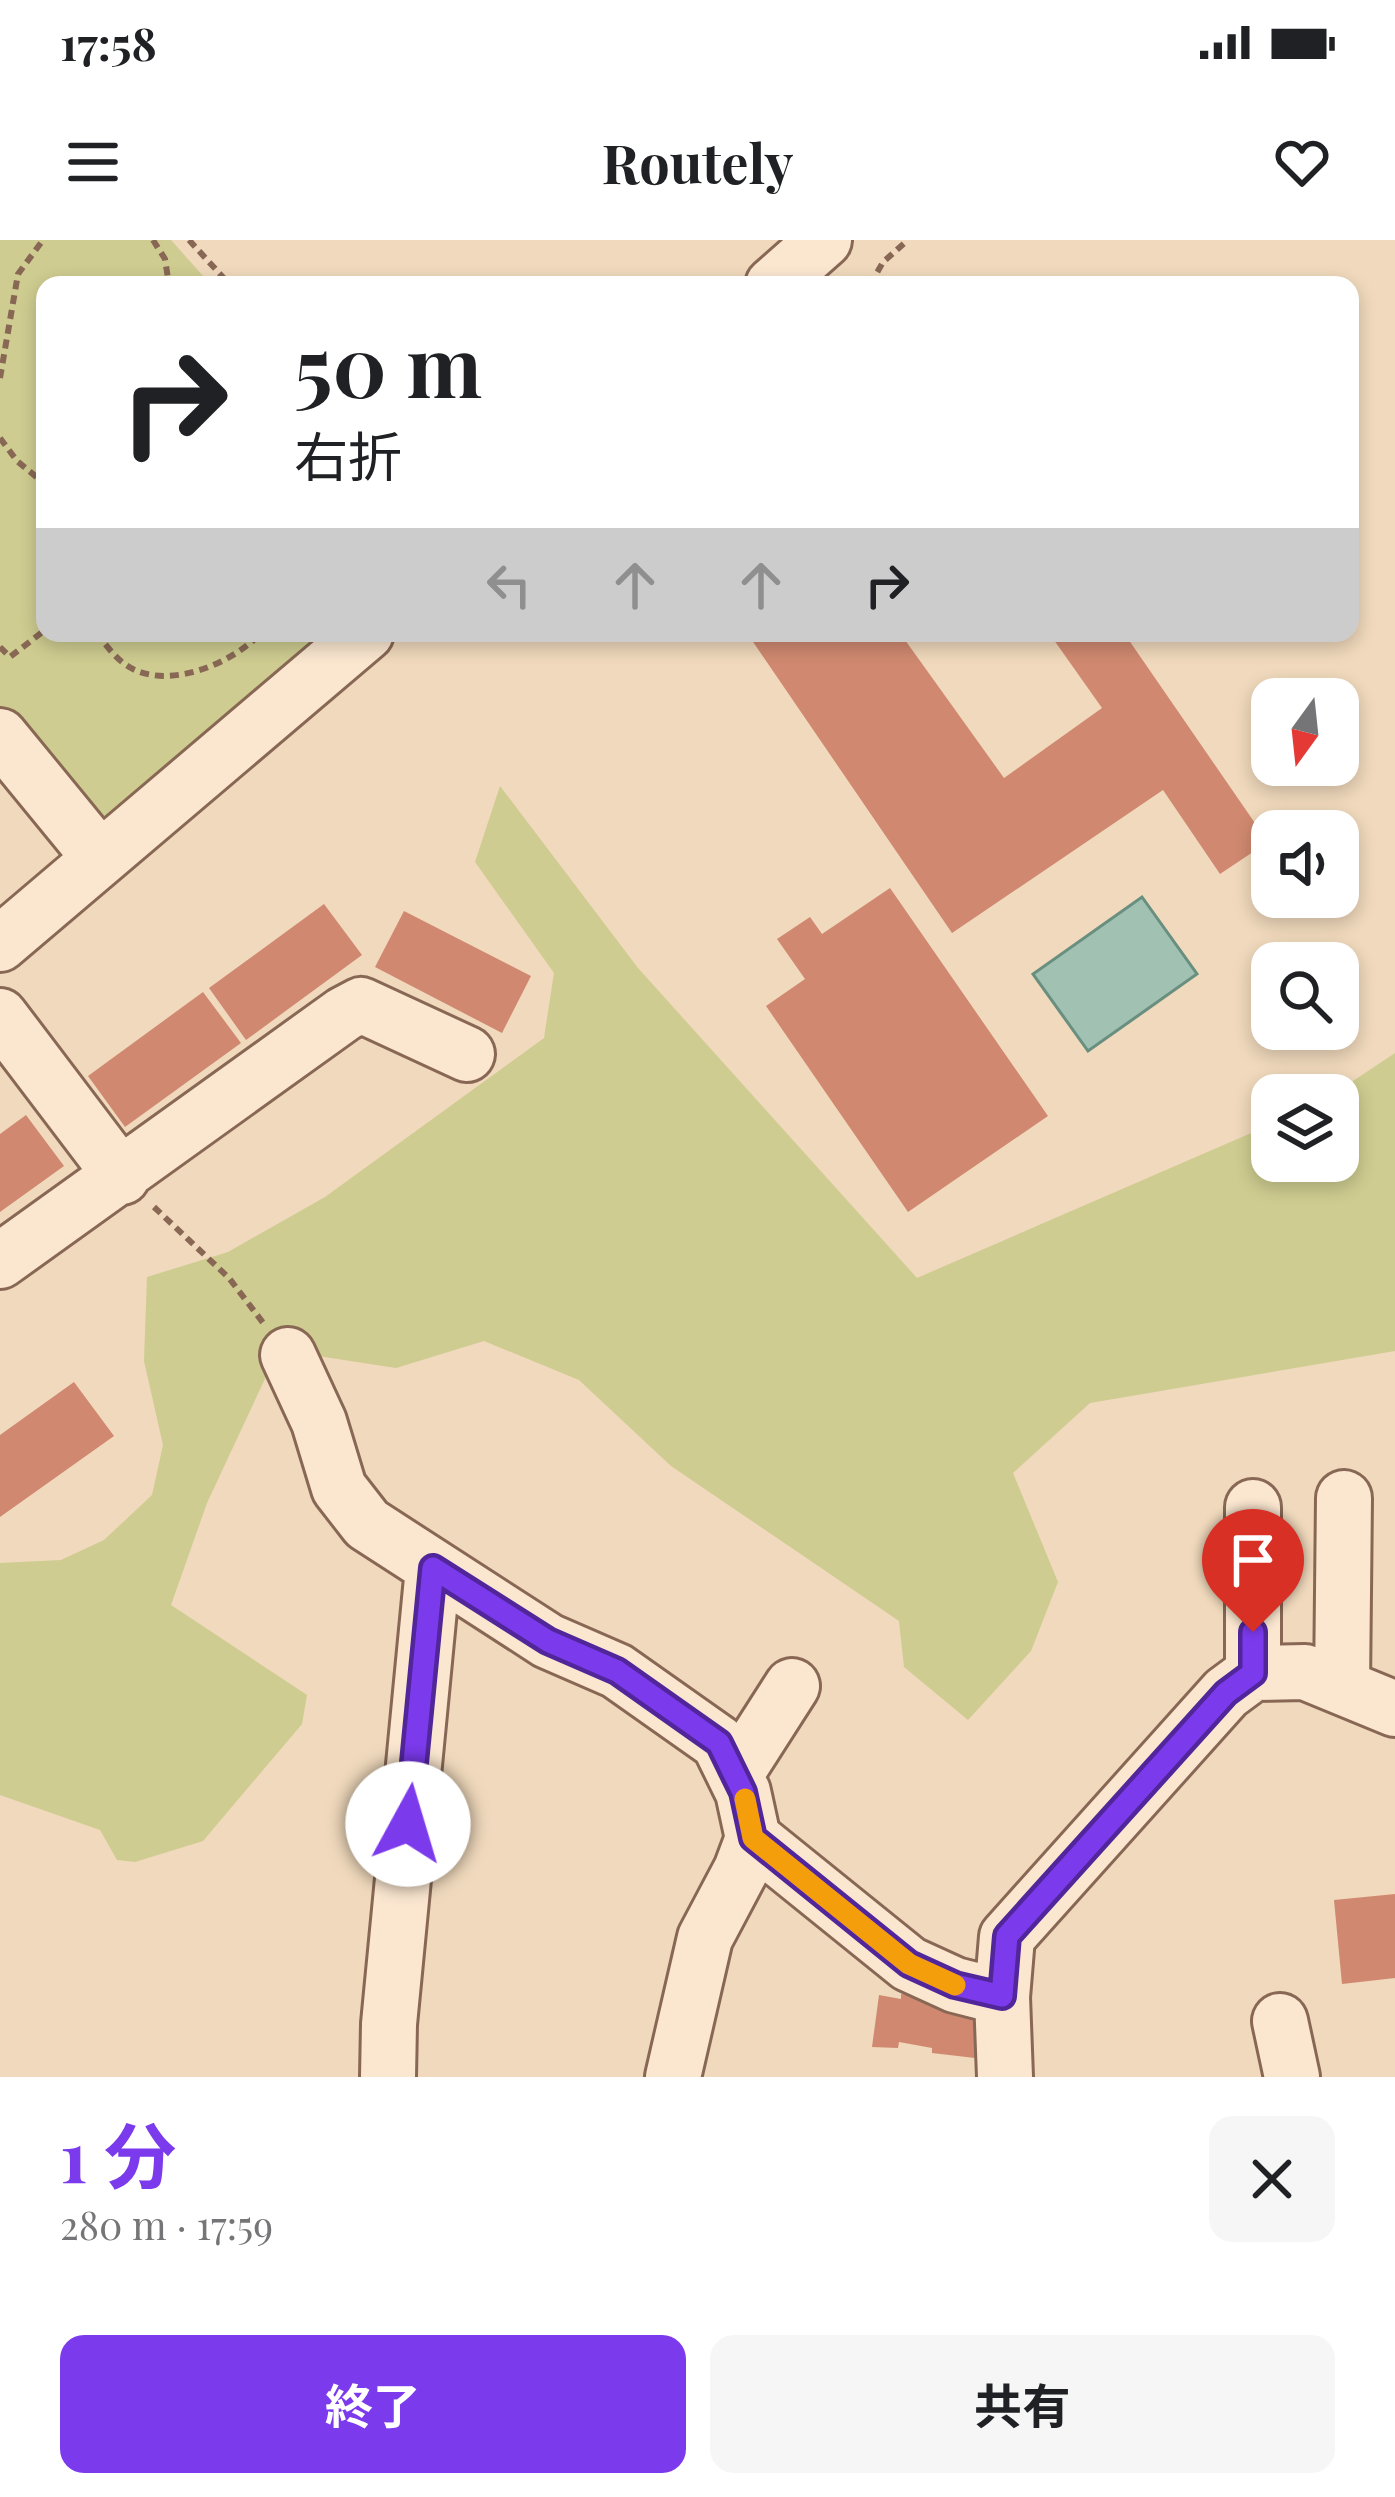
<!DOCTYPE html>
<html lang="ja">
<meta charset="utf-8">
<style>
body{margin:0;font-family:"Playfair Display","Noto Sans JP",serif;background:#f6f6f6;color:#202124;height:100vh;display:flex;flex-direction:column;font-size:45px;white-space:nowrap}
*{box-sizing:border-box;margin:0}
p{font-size:39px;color:#757577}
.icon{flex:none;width:66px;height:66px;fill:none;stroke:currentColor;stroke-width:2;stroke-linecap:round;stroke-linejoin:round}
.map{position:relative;height:1837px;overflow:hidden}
.details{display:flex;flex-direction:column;background:#fff;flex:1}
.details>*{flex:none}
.banner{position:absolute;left:36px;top:36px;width:1323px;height:366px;border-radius:24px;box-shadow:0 6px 18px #0003;background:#fff;color:#202124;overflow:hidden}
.needle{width:78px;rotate:195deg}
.controls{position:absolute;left:1251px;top:438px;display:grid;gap:24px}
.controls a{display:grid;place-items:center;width:108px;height:108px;border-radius:24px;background:#fff;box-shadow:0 6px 18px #0003;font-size:60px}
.pin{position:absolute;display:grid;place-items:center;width:102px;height:102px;color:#fff;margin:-123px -51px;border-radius:50% 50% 50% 0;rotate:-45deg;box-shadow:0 0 12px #0007}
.pin .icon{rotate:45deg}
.me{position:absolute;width:132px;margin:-66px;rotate:6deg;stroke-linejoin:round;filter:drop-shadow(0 0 9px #0008)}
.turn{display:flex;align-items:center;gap:42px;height:252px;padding:0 60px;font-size:54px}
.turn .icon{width:156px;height:156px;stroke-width:2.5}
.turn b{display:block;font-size:84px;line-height:102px}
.lanes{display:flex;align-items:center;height:114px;padding:0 60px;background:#0003;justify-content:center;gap:60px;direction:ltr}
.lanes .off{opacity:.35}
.round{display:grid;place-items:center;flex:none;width:126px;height:126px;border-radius:24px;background:#f6f6f6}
.headline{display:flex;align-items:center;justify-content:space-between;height:204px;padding:0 60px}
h1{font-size:72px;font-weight:700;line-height:90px;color:#7c3aed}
.cta{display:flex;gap:24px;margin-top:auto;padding:24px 60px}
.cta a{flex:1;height:138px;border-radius:24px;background:#7c3aed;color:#fff;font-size:48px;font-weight:700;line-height:138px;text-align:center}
.cta a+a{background:#f6f6f6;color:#202124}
.status{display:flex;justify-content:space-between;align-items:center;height:84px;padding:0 60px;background:#fff;direction:ltr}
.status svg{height:33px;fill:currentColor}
header{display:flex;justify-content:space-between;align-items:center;height:156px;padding:0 60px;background:#fff;font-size:54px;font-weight:700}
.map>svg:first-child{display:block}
</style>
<div class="status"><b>17:58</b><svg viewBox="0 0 49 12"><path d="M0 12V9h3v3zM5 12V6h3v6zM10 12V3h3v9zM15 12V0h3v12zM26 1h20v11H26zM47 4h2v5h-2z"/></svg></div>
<header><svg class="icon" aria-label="menu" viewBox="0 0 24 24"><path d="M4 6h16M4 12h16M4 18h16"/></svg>Routely<svg class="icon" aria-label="heart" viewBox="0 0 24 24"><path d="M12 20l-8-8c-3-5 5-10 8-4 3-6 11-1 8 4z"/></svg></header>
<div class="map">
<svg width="1395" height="1837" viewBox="0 0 1395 1837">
<rect width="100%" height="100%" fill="#f0d9bc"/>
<!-- green -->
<path fill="#cecc90" d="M0,0h171l40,45h-166v348h284l-232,199 -97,-119z
M500,546l138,182 279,310 355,-154v37h66v-66h-6l63,-42v298l-305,52 -77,70 45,109 -27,69 -63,69 -64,-53 -5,-46 -228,-155 -92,-86 -95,-39 -88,27 -78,-12 -48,12 -63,135 -36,102 136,90 -5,29 -99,117 -68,21 -18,-2 -17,-30 -100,-35v-232l61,-3 43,-20 48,-45 11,-50 -19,-84 3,-84 81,-25 97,-55 219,-159 10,-65 -79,-111z"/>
<!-- water -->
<path fill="#a1c1b2" stroke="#688f7f" stroke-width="3" d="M1142,657l55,77 -109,77 -55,-77z"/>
<!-- building -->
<path fill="#d08970" d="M747,393h153l104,145 98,-70 -53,-75h75l144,209 -48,32 -57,-84 -211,143z
M890,648l158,228 -140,96 -142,-206 39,-27 -28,-40 33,-22 12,17z
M324,664l38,51 -116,85 -37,-52z
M404,671l127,65 -29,57 -127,-66z
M203,752l38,51 -116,84 -37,-51z
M26,875l38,51 -64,46v-78z
M74,1142l40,54 -114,81v-82z
M1395,1654v84l-53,6 -8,-84z
M901,1754l42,3 39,11 -7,50 -43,-5v-5l-33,-6 -1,6 -26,-1 7,-52 22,4z"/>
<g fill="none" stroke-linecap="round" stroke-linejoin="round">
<!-- minor casing -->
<g stroke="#886855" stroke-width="60">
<path id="minor" d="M773,45l51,-45
M0,496l100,122
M0,704l366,-311
M0,776l122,161
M0,1021l344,-247 17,-9 106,49
M288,1115l31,67 20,66 28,36 181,117 69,30 102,72 24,49 10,46 -12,32 -36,68 -32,139
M1253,1267v166
M1342,1447l2,-189
M735,1535l57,-89
M753,1598l156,126 46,21 47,12
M1280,1781l12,56
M388,1837l1,-53 44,-456
M1005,1837l-3,-80 5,-60 219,-244 27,-20 52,-1 90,37"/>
</g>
<!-- path -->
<path stroke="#886855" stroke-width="6" stroke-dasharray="9 6" stroke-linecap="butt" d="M153,0l12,19 4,26
M189,0l41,45
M870,45l13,-23 25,-22
M0,138l18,-104 25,-34
M0,198l17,23 28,23
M96,393c8,9 16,21 26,29 39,32 109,3 139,-29
M0,407l10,10 35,-27
M154,967l75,71 35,46"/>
<!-- minor -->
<use href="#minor" stroke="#fbe7d0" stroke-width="54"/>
</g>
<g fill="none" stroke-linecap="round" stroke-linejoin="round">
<!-- route casing -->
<g stroke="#51269a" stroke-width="30">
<path id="route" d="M408,1584l25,-256 115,73 69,30 102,72 24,49 10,46 156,126 46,21 47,11 5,-60 219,-243 27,-20v-41"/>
</g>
<!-- route -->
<use href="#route" stroke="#7c3aed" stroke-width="21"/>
<!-- slow -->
<path stroke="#f59e0b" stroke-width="21" d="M745,1559l8,39 156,126 46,21"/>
</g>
</svg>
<div class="controls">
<a><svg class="needle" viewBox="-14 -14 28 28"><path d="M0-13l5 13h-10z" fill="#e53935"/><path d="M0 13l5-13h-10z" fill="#757577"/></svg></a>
<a><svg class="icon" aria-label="sound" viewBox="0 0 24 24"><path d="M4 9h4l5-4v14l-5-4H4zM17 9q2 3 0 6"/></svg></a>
<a><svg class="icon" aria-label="search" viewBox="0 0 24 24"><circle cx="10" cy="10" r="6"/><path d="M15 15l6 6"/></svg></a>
<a><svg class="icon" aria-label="layers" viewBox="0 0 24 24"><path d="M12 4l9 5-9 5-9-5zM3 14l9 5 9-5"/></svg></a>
</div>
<div class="pin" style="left:1253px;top:1392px;background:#d93025"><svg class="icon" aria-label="arrive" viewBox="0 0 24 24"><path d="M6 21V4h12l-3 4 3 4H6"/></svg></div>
<svg class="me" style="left:408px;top:1584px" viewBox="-20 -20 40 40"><circle r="19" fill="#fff"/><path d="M0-13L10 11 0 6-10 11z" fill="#7c3aed"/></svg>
<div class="banner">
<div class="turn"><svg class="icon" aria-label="right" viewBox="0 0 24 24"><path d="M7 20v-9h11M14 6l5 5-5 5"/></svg><div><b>50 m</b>右折</div></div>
<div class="lanes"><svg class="icon off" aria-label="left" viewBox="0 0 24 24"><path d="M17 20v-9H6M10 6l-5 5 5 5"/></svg><svg class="icon off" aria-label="ahead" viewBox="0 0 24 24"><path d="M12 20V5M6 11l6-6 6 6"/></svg><svg class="icon off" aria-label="ahead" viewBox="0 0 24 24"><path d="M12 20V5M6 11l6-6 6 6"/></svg><svg class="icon" aria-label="right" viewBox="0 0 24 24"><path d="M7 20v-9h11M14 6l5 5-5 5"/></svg></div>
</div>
</div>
<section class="details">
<div class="headline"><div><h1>1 分</h1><p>280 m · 17:59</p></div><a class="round"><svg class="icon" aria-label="close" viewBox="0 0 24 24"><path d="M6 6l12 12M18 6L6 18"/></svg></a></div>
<div class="cta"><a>終了</a><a>共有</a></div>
</section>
